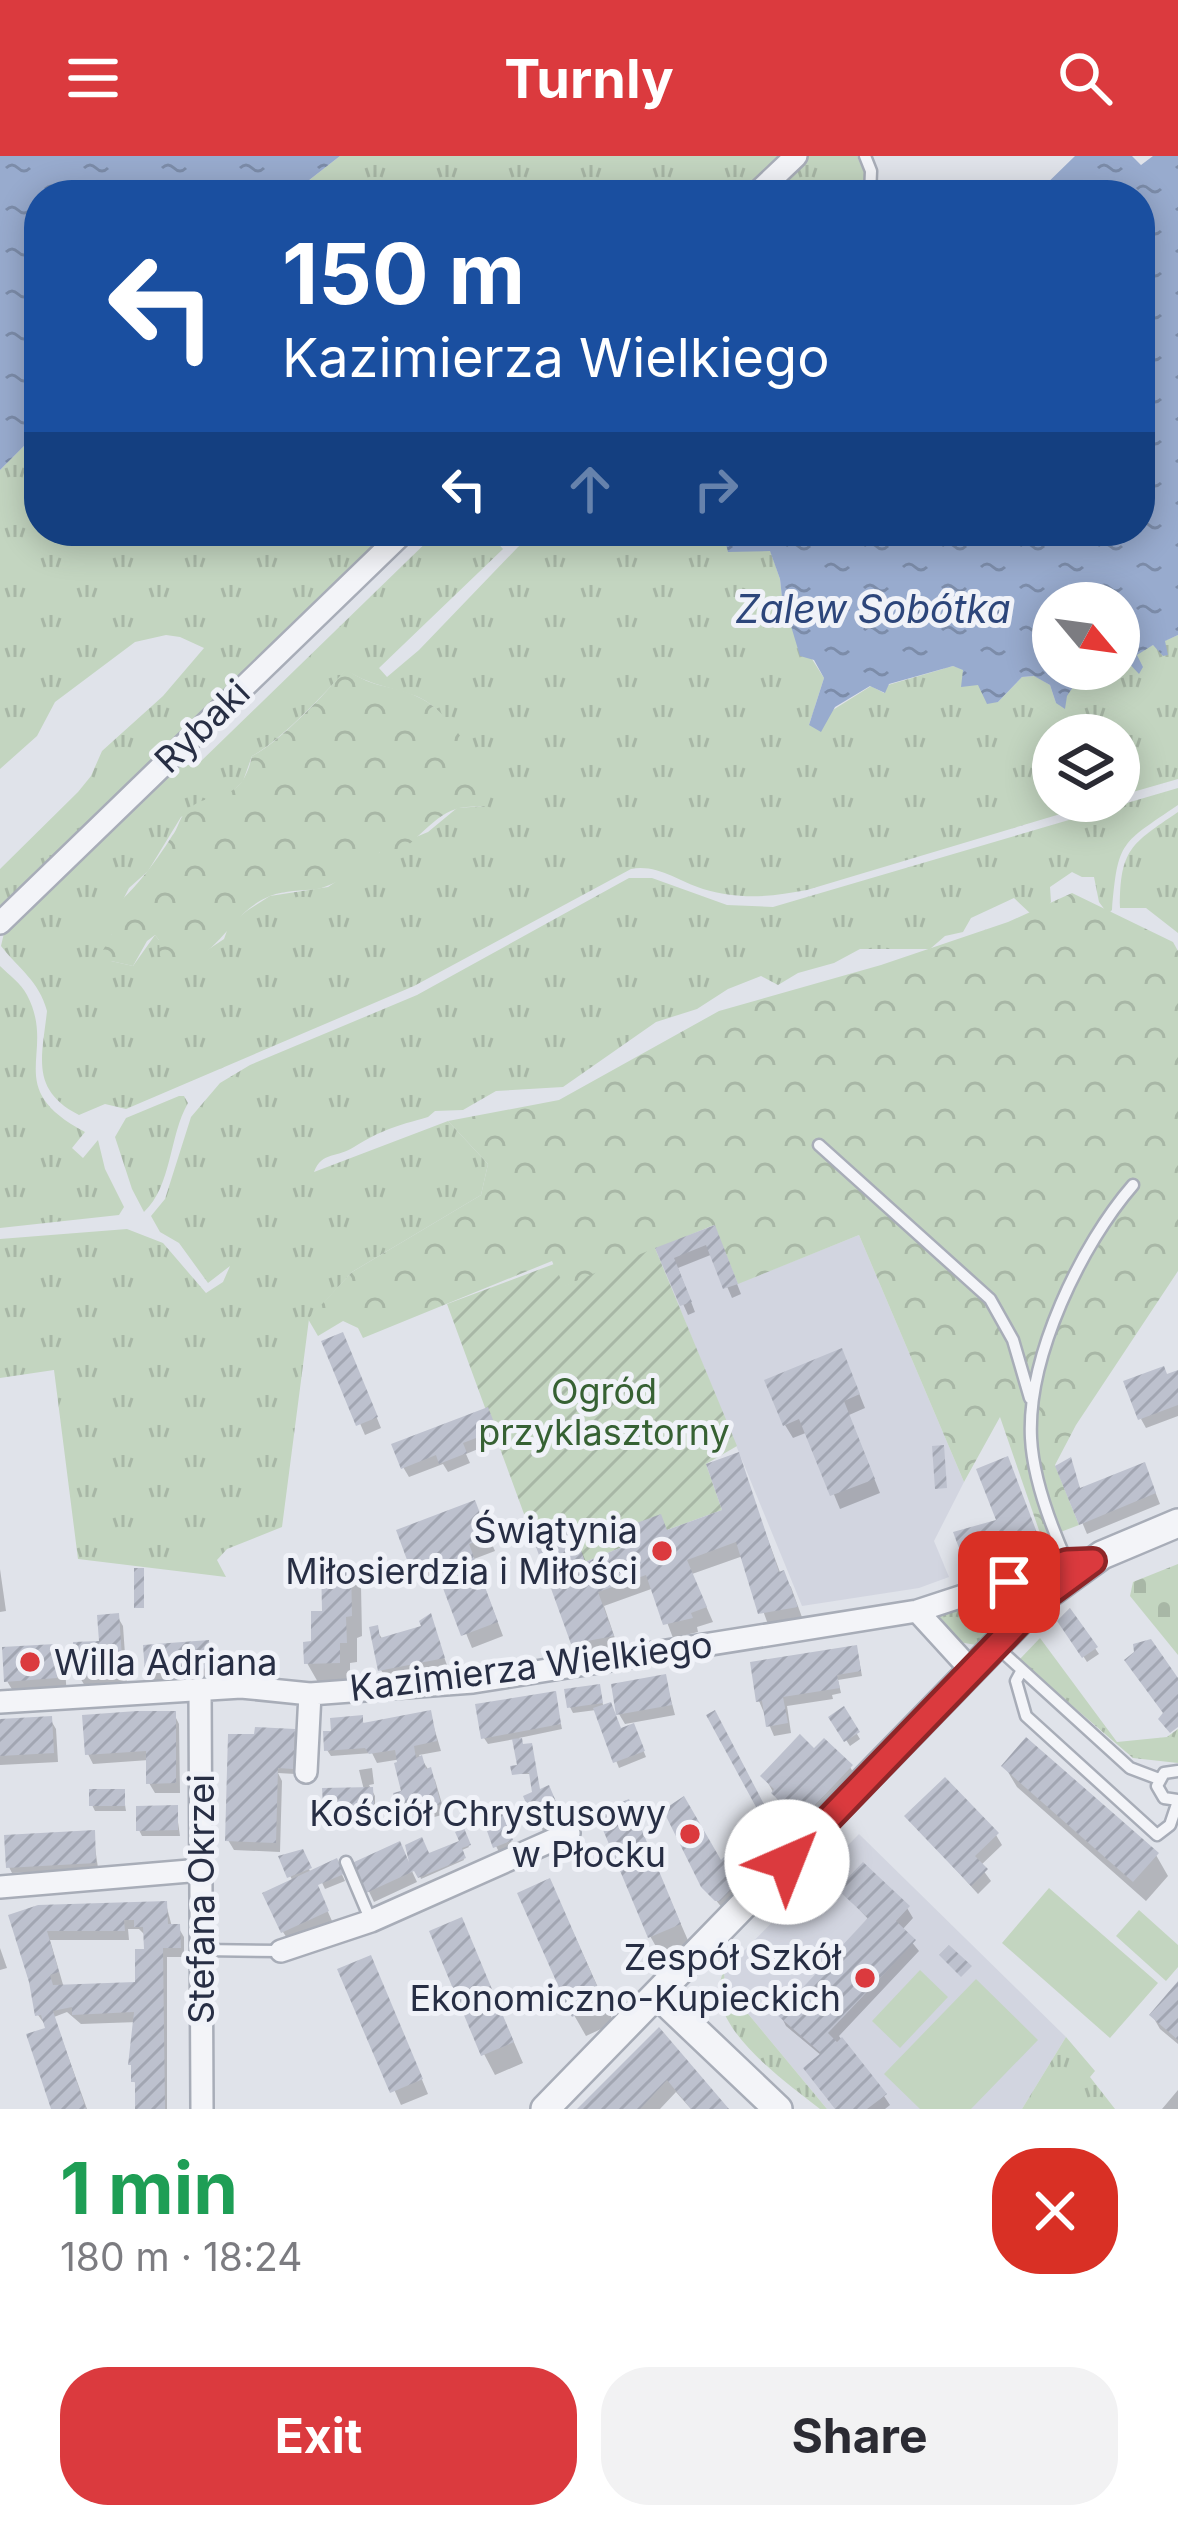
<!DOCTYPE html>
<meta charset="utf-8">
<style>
body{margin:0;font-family:Inter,sans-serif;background:#f2f2f3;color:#2b2b33;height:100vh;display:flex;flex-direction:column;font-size:45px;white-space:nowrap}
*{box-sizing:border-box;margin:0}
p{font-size:39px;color:#7c7c81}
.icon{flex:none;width:66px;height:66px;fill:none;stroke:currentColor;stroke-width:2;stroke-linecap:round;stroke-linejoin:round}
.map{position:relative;height:1953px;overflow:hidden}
.panel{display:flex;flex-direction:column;background:#fff;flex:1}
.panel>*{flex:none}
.guide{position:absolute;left:24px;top:24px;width:1131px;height:366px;border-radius:48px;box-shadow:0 6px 30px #0003;background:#1a4fa0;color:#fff;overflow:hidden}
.needle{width:78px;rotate:119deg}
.fabs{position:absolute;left:1032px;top:426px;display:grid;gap:24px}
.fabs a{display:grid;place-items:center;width:108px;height:108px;border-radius:50%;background:#fff;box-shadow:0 6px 30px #0003;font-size:60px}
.pin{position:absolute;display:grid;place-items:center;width:102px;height:102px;color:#fff;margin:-51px;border-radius:24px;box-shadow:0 6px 18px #0006}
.me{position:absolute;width:132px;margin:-66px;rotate:44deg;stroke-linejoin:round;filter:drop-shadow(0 0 9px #0008)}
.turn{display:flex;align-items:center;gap:42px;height:252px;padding:0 60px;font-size:54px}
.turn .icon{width:156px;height:156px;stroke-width:2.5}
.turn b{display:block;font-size:84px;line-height:102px}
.lanes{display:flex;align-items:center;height:114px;padding:0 60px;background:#0003;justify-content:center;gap:60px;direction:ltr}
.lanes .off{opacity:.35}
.round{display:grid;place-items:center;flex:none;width:126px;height:126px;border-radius:48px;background:#f2f2f3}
.head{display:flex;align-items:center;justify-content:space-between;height:204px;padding:0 60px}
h1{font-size:72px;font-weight:700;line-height:90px;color:#1e9e55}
.primary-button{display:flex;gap:24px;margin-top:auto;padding:24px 60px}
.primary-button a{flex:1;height:138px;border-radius:48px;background:#db3a3e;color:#fff;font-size:48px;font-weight:700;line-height:138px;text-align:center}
.primary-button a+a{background:#f2f2f3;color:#2b2b33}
header{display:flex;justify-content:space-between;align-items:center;height:156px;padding:0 60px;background:#db3a3e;color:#fff;font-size:54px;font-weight:700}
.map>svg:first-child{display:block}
</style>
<header><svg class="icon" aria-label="menu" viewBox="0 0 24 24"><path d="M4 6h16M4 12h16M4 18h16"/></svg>Turnly<svg class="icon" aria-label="search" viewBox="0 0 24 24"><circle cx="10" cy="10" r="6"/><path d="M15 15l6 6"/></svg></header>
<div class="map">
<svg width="1178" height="1953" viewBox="0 0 1178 1953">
<defs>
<pattern id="grass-tufts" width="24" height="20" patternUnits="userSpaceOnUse" patternTransform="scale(3)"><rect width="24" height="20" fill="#c3d5c0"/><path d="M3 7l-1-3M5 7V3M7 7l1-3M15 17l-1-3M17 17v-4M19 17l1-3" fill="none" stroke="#a8b7a6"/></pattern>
<pattern id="forest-crowns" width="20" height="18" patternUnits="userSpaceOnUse" patternTransform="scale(3)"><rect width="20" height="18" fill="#c3d5c0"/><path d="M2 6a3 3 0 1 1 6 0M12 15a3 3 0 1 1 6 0" fill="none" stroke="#a8b7a6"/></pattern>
<pattern id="cemetery-stones" width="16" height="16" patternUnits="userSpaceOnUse" patternTransform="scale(3)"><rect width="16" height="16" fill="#c3d5c0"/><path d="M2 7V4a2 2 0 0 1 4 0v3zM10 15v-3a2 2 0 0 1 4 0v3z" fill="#a8b7a6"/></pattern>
<pattern id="garden-furrows" width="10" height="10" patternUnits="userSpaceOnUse" patternTransform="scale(3)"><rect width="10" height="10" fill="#c3d5c0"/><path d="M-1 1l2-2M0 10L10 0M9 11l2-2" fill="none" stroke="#a8b7a6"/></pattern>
<pattern id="water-ripples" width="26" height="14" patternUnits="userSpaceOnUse" patternTransform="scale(3)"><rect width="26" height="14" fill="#98abce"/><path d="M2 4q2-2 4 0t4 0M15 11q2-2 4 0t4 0" fill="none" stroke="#7c8ca9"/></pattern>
<pattern id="building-hatch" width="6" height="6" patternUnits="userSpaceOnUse" patternTransform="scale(3)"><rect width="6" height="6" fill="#bdc1ce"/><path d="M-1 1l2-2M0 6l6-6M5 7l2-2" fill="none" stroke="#a2a6b2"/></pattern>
</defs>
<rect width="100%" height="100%" fill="#e0e3ea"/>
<!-- built -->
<path fill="#d2d5e0" d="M715,1069l24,58 120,-48 105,247 -30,59 15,36 -30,11 -117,18 -147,-358z
M859,1678l207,203 -44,72h-195l-102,-123 -1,-15z"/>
<!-- grass -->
<path fill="url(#grass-tufts)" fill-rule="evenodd" d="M340,0h444l-41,39h-453z
M805,0h52l9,21 -3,18h-98z
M39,275v100h356l-395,380v-42l78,-77 13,-16 11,-25 61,-55 41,-48 -24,-11 -14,-2 -31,7 -80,60 -18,34 -37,33v-299z
M438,375h57l-4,5 12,13 -124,119 8,9 32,-27 99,-103 23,-16h191l-6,13 44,6 10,29 3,27 10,-1 -2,21 33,52 -15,47 62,-39 13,7 4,-8 65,-19 10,3 35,33 24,-25 13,-1 15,9 6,18 23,-21 4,-12 36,-1v-9l34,-15 14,10 -3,-14 14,-6v144l-59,17v-61h-66v66h51l-297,89c-36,7 -68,10 -104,-1 -25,-8 -46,-25 -72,-20l-217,117 -288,123 -21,-5 -26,11c-49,-25 -37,-58 -32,-104 -8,-30 -28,-42 -46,-65l3,-13 172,-168h21zM346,514c23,15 45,17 70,26 40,16 53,74 69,110l-28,2 -29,24 -48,20 -52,35 -58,9 -22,14 -19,15 -5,14 -21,14 -44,-13 -4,-5 -22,31 -22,-5 1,-26 -5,-4 22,-43 19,-17 33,-54 52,-26 10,-10 9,-25c26,-13 73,-63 94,-86z
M1178,632v17c-57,39 -60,35 -66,105l-4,4 -9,-12 -5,-25h-12l-10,-5 -22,15 1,15 -8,10 -11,3 -18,-17 -43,20 -8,14 -18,4 -15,13h-70l-26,14 -36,10 -20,12 -17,-9 -33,13 -31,20 -41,13 -93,65 -67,4 -33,19 -28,1 -7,6c-32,9 -47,13 -74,30 -16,11 -32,4 -40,25l134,-51 40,43 -7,31 -129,77 -43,47 -27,208 -55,22 -10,11 9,17 -148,-18 -24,-189 -54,8v-139l127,-10 36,14 43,50 17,-11 7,-16 -22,17 -29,-40 -19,-11 -9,-16 14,-17 26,-82 29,-34 30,-18 167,-70 212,-117h23l75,27 46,2z
M1178,656v121l-32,-25h-26c0,-59 11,-64 58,-96z
M0,810c9,9 21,17 27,29 31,59 -27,92 58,137l-13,16 11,10 15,-18 7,29 19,38 -5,8 -119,13z
M179,940h5l4,7c-19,33 -16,83 -44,109l-12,-23 -17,-52 11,-19z
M1043,1423l-67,66 -17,-3 -24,-25 3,-7z
M1040,1482l77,104 50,-5 11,-8v34l-45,-5 -114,-98z
M724,1815l1,15 102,123h-7c-35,-28 -122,-87 -96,-138z
M1066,1881l29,34 -5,6 25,32h-93z"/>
<!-- forest -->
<path fill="url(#forest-crowns)" d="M346,513c29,21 46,15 72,28 33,15 56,60 74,90l-7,19c-8,1 -21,0 -29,3 -26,8 -44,40 -69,50l-7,-7c-9,12 -48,35 -63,37 -15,2 -32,1 -47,7 -40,16 -48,59 -95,72l-15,-12 -1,-16 -4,-5 -8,6 -14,25 -22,-5 -8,-11 9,-15 -17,-5 2,-12c27,-13 59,-56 75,-82 6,-7 7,-18 14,-24 24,-26 54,-2 66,-56 26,-12 75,-64 94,-87z
M1072,737l101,49 5,9v320l-102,154 -21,40 24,60 -37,14 -42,-122 -36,65 -105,-247 -121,49 -24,-59 -151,62 -11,-26 -189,77 -5,-10 -15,-7 -25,15 -10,-17 44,-47 129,-77 7,-31 -40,-43 111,-21 160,-89 162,-46 127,-43z"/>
<!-- cemetery -->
<path fill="url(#cemetery-stones)" d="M1178,1408v91l-48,-59 3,-14z"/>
<!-- garden -->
<path fill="url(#garden-furrows)" d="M655,1092l82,198 -31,18 16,46 -55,20 -32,-5 5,15 -55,22 -15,-43 -39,14 -84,-229 107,-40 10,22z"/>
<!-- pitch -->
<path fill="#c3d5c0" d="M1049,1732l109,95 -48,55 -108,-95z
M1139,1754l39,35v22l-12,14 -50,-45z
M920,1814l28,27 -48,51 -28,-27z
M976,1823l62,61 -67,69h-51l-36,-35z"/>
<!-- water -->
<path fill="url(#water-ripples)" d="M0,0h340l-50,39h-251v236l-39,39z
M1075,0h57l9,9 12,-9h25v479l-13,6 3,14 -5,1 -10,-11 -16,10 6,12 -4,7 -14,-15 -6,1v-57h-66v66h32l-18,27 -2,13 -9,-6 -6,-18 -16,-9 -12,1 -24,25 -11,2 -9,-19 -17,2 2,-17 -10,-4 -64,18 -4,9 -15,-7 -35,21 -14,25 -12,-7 15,-47 -10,-18 -14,-4 -9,-30 2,-20 -10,1 -3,-28 -10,-28 -42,1 -2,-8 7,-13h407v-336h-105z"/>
<!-- shadow -->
<path fill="#0003" fill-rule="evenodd" d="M719,1082l22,56 -9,4 -19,-44 -35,14 17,44 -7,3 -29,-65z
M325,1186l22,3 34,83 -16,7z
M848,1210l17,42 -16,7 31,78 -40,16 -32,-77 -15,6 -8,-13z
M1178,1218v42l-32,12 -5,-9 27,-41z
M492,1264l8,20 -34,14 4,9 -22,9 -5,-8 -34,13 -6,-10z
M737,1299l44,120 10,12 12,33 -34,7 -26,-71 -51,18 21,48 -16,5 1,5 -25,6 -19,-50 -50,18 15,44 -37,6 -8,-14 -5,-120 18,42 139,-53z
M1059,1311l20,25 70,-16 11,28 -73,30z
M1012,1313l30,79 -69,24 -5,-10 32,-40z
M474,1347l21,48 -21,8 29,77 -31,12 -31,-76 -20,8 -8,-14z
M349,1410l12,20 1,50 -5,2v24l-7,1v20l-31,1 -12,-21z
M0,1413l6,42 -6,1z
M1070,1456l29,42 -12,8 -26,-41z
M117,1460l6,10 4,57 -42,3 -6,-10z
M430,1462l18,50 -61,12 -6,-10 -5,-41 7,11 42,-12z
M207,1487l6,10 1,24 -61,5 -5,-10z
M54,1491l11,20 2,31 -48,3 -12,-20z
M858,1498l4,22 -24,4 3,13 -9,2 1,4 -46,7 4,27 -17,3 -15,-35z
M665,1521l10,38 -50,9 -6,-10z
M598,1531l6,21 16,24h16l10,25 -27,11 -23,-58 -23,3 -3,-6z
M555,1539l7,34 -43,9 20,54 12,2 12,31 -20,8 -11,-59h-17l5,-6 -5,-29 -27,5 -4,-6z
M843,1555l17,28 -10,7 -18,-28z
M174,1558l5,10 1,69h-25l-6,-10v-23l-56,4 -5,-10z
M430,1558l11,37 -22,4 16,25 10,34 -28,8 -6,-12 -7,2 -5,-10 6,-9 3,-35 -31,5 -5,-10 -41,3 -4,-6 34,-32 4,8z
M50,1563l6,10 2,33 -58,3v-43z
M293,1576l3,6 -1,36 -17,-1 4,8 -2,71 -46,-2 -6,-10z
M815,1596l35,15 6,10 -50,52 -26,-25 -16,-28z
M1005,1611l151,88 12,21 -22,25 -129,-114z
M372,1612l2,16 -5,1 6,11v14l-46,1 -3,-6 38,-15 -5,-20z
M123,1636l3,19h-31l-3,-6z
M628,1647l62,142 -28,12 -12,-21z
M176,1652l4,28h-38l-3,-6z
M502,1660l11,30 -14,6 -3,-6z
M908,1661l88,18 6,10 -22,21 11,15 -13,13z
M462,1676l7,15 -9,4 4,9 -43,19 -12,-33 19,11 35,-14z
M93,1677l5,35 -86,5 -3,-6z
M773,1691l3,6 -53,56 -16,-20 9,-29 14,13z
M302,1697l30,68 -43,20 -6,-9 10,-50 -11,-24z
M404,1698l13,28 -43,20 -18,-38z
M336,1706l9,19 -20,8 -8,-17z
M841,1734l66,18 6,10 -11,12 17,21 -80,85 45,60 6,9 -5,4h-49l-14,-53 -36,-30 -5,-10 89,-95z
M560,1747l54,120 -28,13 -12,-21z
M166,1748l6,23h6l6,10v20h-17v152h-29v-21l-4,-7 4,-59 -57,2 -14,-12 -13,5 33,92h-33l-5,-79 -11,-15 -26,-98zM128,1773h11l7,7 1,16 -9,32 -74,4 -14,-48h79z
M461,1765l62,142 -28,12 -11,-21z
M0,1792l7,20 -7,2z
M341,1814l36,2 51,122 -27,11z
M1178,1830v58l-18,-15 -8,-14z
M659,1876l66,77h-34l-15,-17 -16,17h-79z
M1178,1934v19h-16z"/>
<!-- building -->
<path fill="url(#building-hatch)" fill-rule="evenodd" d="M715,1069l23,59 -15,5 -17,-44 -32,13 18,44 -12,4 -25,-58z
M343,1176l35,85 -22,9 -35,-85z
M842,1192l18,46 -16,7 31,78 -45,17 -31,-77 -16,7 -19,-46z
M1164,1210l3,8 11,-4v35l-40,15 -15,-39z
M488,1251l9,23 -34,13 4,10 -28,11 -3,-9 -35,14 -10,-25z
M944,1289l3,43 -12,1 -3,-43z
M739,1296l40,120 5,-2 14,37 -40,7 -22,-72 -49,18 20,47 -16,6 2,5 -30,7 -17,-50 -48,17 16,44 -43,8 -40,-111 39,-14 15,43 55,-22 -6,-16 27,-10 6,16 55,-20 -16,-46z
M1008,1300l31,82 -74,26 -12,-32 43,-12 -20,-51z
M1071,1301l9,31 65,-26 11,31 -77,32 -24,-59z
M475,1344l14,37 -20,7 29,78 -37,14 -29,-77 -22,9 -14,-38z
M321,1407h30l1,53 -6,1 1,26h-7v20l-36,1 -1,-22 8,-1v-30h11z
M134,1412h10v40h-10z
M1070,1452l28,39 -16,11 -25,-37z
M119,1457l4,60 -47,4 -3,-35 26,-1 -2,-26z
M431,1457l14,45 -67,13 -9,-44 9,-2 2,13 41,-12 -2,-5z
M1151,1483l27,39v49l-8,6 -12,-14 5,-6 -39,-53 10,-8 -1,-8z
M209,1484l1,28 -65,5 -2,-28z
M55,1488l2,34 -53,4 -2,-35z
M857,1489l4,26 -24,4 3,13 -57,9 5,26 -22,4 -4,-26 -6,1 -6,-40z
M666,1518l6,31 -56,10 -5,-31z
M600,1528l3,19 -36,5 -3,-19z
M556,1535l5,33 -80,15 -6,-35z
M611,1546l10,26 13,-5 11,28 -32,12 -20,-55z
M844,1550l16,26 -16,10 -16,-25z
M431,1554l6,31 -23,5 2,12 6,-3 4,14 5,-2 10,37 -32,10 -4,-13 -9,2 -3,-10 8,-2 -7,-28 3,-1 -2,-12 -26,4 -4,-6 -41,3 -1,-20h8l-1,-13 33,-3v8z
M715,1554l54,104 -7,4 -56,-103z
M137,1555h39v72l-30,1v-33l-61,4 -3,-40z
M52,1560l2,37 -54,3v-37z
M255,1571l40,2 -2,40 -15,-1 -2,75 -51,-2 3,-107h26z
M800,1578l14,14 10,-10 29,27 -53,56 -29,-28 3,-4 -14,-13z
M1026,1581l133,116 -26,29 -132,-116z
M522,1582l1,6 9,-1 8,46 9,-4 14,33 -26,11 -14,-33 9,-4 -3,-19 -17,2 -2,-9 7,-1 -5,-26z
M945,1621l54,56 -24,23 13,13 -17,17 -67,-70z
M373,1631l1,18 -51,1 -1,-18z
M89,1633h36v17h-36z
M684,1640l37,64 34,-35 20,20 -55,56h-5l-14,-14 -38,-77z
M629,1643l52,125 -33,14 -52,-125z
M178,1649v25l-42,1v-25z
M500,1651l13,33 -20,8 -12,-34z
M464,1672l7,17 -9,3 4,10 -48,20 -4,-7 -48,22 -14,-30 48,-22 9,21 -4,-17 17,-8 7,16 30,-12 -4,-9z
M95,1674l1,33 -90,5 -2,-33z
M303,1693l9,19 -25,10 -9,-22z
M337,1702l7,16 -26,11 11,26 -48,22 -19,-40z
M863,1706l47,44 -14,15 20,19 -88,93 9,9 5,-5 45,57 -20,15h-32l-32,-41 18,-15 -44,-38 91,-97 -31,-29z
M550,1722l54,124 -32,15 -55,-124z
M167,1745l1,23h12l1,24h-18l2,161h-30v-27h-4v-17h-3l6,-53 -62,3v-8l-19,4 33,98h-35l-25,-75 19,-6 -4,-13 -6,1 -6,-34 -21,-67 30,-10zM124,1764h10v7h9l1,22h-9v33l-82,3 -3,-10 9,-3 -12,-41h78z
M462,1761l52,125 -33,14 -52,-125z
M949,1789l23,21 -11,11 -22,-22z
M371,1799l52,124 -33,14 -53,-124z
M1178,1825v59l-29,-25z
M659,1871l70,82h-38l-24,-29 -27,29h-63z"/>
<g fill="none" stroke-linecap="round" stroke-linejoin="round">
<!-- service casing -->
<g stroke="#a8adb8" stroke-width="15">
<path id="service" d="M865,0l6,15 -1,24
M819,989l171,154 23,41 17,58
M1067,1406c-16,-36 -34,-83 -36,-124 -4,-81 50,-193 102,-253
M998,1492l132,120 29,11
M1022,1514l-6,11 10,35 131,119 13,-10 8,-24
M1178,1615l-14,2 -7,13 7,12 14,2
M346,1706l25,59
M202,1794l79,1"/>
</g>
<!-- minor casing -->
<g stroke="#a8adb8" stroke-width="26">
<path id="minor" d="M755,39l41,-39
M0,767l405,-392
M917,1455l54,59
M200,1533l2,420
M0,1546l241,-15 69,7 163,-12 444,-71 150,-49 26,-1
M306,1616l4,-78
M0,1731l201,-17
M281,1795l90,-30 198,-88"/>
</g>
<!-- tertiary casing -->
<g stroke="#a8adb8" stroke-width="32">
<path id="tertiary" d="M658,1839l120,114
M545,1953l495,-509 62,-45 76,-32"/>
</g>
<!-- service -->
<use href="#service" stroke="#f3f4f8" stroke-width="10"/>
<!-- minor -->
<use href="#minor" stroke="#f3f4f8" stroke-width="21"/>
<!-- tertiary -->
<use href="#tertiary" stroke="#f3f4f8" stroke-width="27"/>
</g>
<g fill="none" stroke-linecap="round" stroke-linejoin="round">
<!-- route casing -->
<g stroke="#8e2628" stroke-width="30">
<path id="route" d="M787,1706l253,-262 53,-39 -26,1 -58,20"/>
</g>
<!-- route -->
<use href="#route" stroke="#db3a3e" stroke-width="21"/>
</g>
<!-- markers -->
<g fill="#db3a3e" stroke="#f0f2f8" stroke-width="4.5">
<circle cx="662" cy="1395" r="12"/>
<circle cx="30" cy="1506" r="12"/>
<circle cx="690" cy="1678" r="12"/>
<circle cx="865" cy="1822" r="12"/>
</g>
<g text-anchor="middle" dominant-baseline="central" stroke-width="10" stroke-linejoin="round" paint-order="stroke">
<!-- street labels -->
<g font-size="36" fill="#272e44" stroke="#f0f2f8">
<text transform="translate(202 570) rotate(-44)">Rybaki</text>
<text transform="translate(531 1510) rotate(-7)">Kazimierza Wielkiego</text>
<text transform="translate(201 1743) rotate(-90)">Stefana Okrzei</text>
</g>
<!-- park labels -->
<g font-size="36" fill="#366133" stroke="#f0f2f8">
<text x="604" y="1235">Ogród<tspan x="604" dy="41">przyklasztorny</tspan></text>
</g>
<!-- poi labels -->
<g font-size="36" fill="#272e44" stroke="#f0f2f8" text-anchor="end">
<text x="638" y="1374">Świątynia<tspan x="638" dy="41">Miłosierdzia i Miłości</tspan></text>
<text x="54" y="1506" text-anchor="start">Willa Adriana</text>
<text x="666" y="1657">Kościół Chrystusowy<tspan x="666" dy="41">w Płocku</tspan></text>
<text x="841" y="1801">Zespół Szkół<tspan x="841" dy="41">Ekonomiczno-Kupieckich</tspan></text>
</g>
<!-- water labels -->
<g font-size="39" font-style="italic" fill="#2d467b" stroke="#f0f2f8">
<text x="873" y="452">Zalew Sobótka</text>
</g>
</g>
</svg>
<div class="fabs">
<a><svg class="needle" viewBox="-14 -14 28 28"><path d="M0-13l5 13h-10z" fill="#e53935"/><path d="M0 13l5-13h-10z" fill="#7c7c81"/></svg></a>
<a><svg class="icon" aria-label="layers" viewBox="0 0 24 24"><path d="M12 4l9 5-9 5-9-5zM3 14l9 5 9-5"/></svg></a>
</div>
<div class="pin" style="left:1009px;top:1426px;background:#d93025"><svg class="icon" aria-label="arrive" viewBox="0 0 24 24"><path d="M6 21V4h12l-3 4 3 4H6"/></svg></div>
<svg class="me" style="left:787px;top:1706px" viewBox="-20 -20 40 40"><circle r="19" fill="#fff"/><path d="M0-13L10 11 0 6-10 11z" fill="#db3a3e"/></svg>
<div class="guide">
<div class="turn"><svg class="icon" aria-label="left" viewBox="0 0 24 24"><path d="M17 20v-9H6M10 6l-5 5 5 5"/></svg><div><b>150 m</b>Kazimierza Wielkiego</div></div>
<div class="lanes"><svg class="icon" aria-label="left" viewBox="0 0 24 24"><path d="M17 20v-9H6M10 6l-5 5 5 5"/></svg><svg class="icon off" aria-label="ahead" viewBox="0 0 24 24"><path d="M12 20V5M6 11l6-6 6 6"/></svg><svg class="icon off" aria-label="right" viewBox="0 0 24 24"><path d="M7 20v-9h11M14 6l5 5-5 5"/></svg></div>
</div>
</div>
<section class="panel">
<div class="head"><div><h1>1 min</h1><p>180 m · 18:24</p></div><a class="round" style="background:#d93025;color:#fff"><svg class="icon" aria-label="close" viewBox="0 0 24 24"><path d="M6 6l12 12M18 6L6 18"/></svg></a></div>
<div class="primary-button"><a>Exit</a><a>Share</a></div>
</section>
